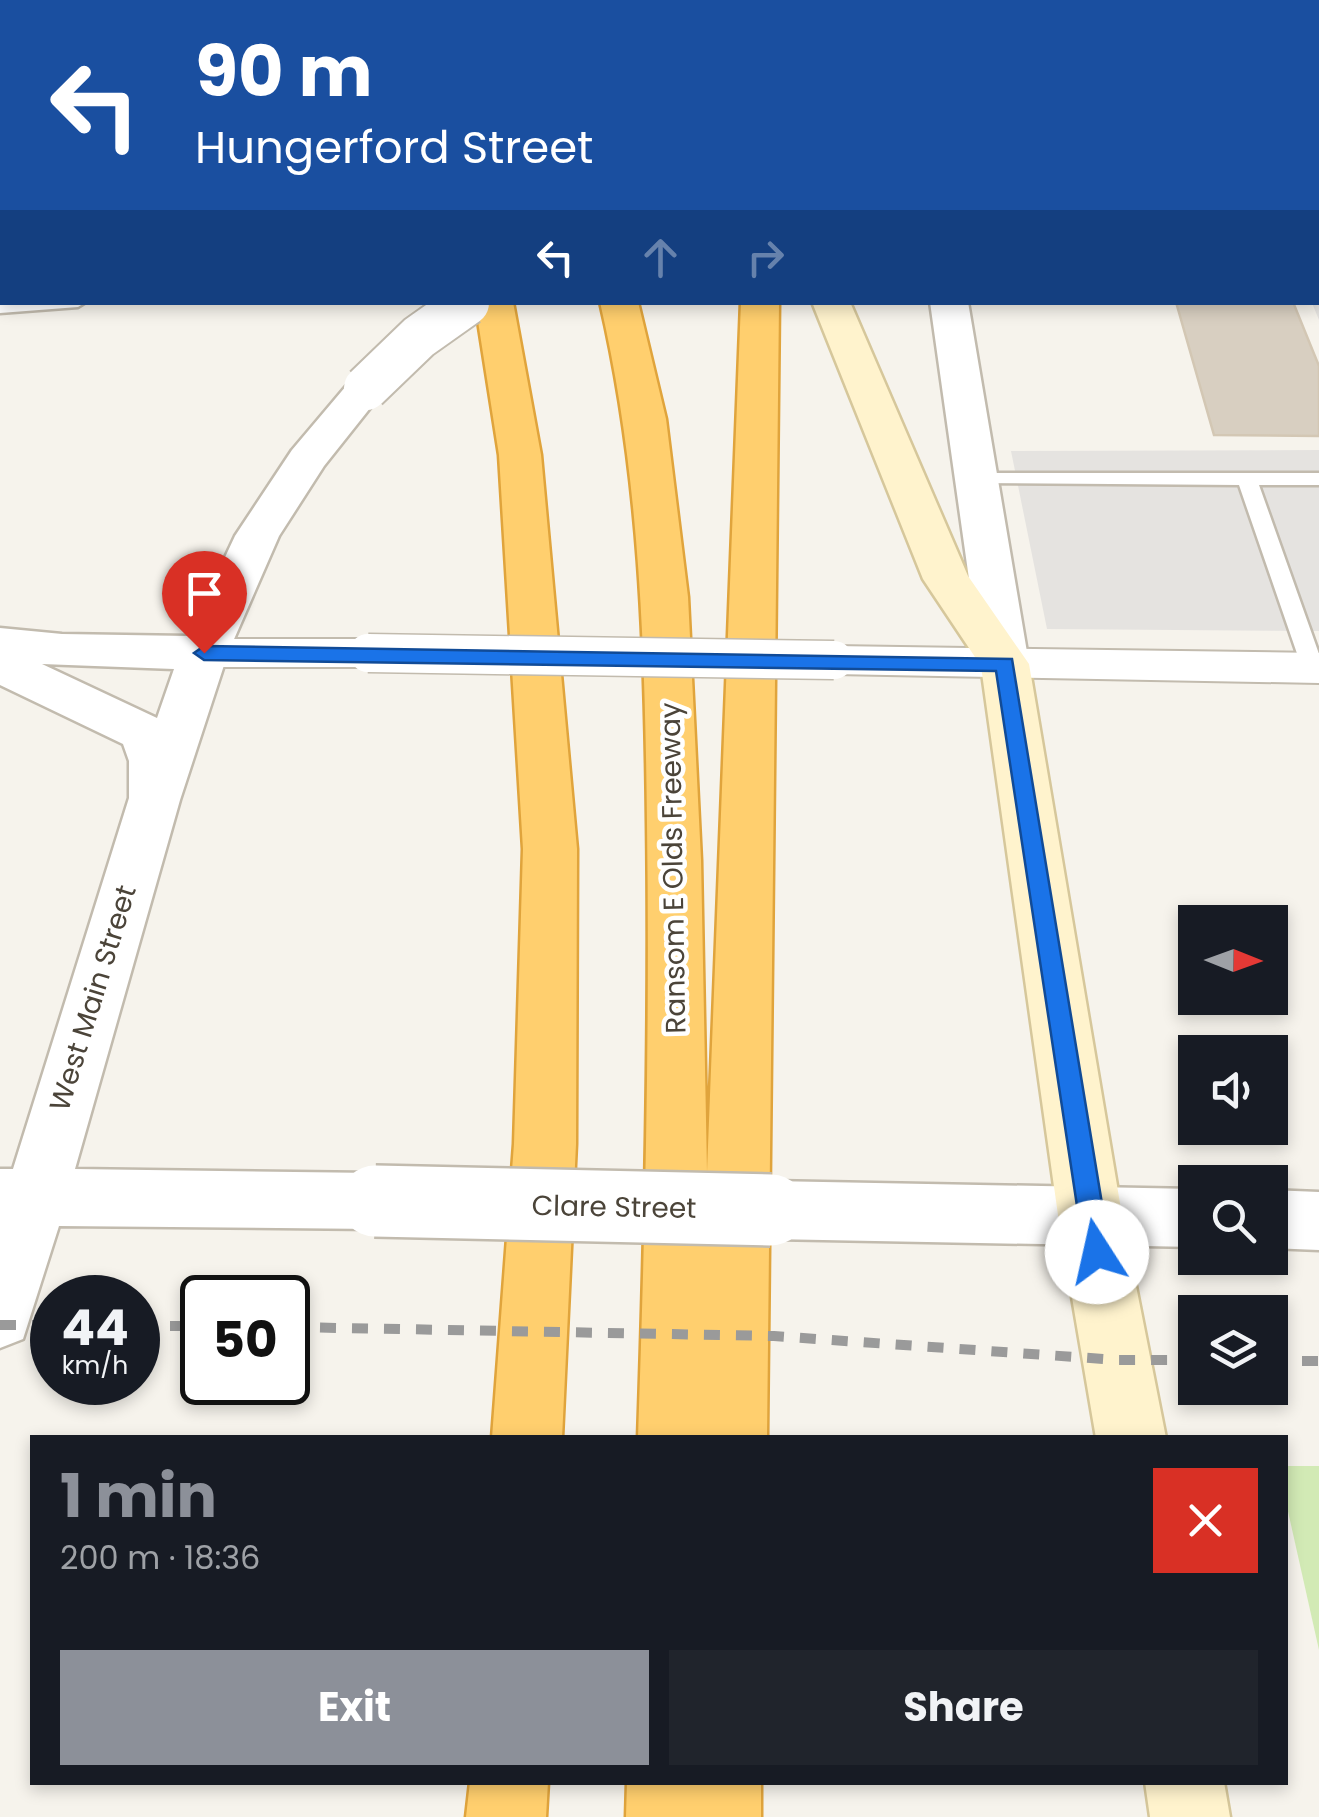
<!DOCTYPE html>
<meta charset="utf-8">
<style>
body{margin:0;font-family:Poppins,sans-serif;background:#20242c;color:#f1f3f6;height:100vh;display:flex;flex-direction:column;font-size:38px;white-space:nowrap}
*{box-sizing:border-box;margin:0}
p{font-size:32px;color:#9ea1a6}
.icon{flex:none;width:55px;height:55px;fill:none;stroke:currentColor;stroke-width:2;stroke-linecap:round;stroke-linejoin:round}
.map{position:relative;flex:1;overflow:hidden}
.panel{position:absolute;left:30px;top:1435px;width:1258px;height:350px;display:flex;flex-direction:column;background:#171b24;border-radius:0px;box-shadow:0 5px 15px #0003}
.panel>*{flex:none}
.banner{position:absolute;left:0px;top:0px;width:1320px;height:305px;box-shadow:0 5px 15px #0003;background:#1a4fa0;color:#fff;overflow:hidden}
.needle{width:65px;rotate:91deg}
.fabs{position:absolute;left:1178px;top:905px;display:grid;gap:20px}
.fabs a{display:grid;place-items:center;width:110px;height:110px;border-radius:0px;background:#171b24;box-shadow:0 5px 15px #0003;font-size:50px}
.speed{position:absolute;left:30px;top:1275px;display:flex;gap:20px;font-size:50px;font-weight:700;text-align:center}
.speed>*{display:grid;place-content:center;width:130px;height:130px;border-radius:50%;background:#171b24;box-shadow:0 5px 15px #0003;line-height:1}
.speed small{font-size:25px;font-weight:400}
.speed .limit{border:5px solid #111;border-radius:15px;background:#fff;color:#111}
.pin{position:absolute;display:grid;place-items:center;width:85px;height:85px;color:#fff;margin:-102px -42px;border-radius:50% 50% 50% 0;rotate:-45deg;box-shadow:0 0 10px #0007}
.pin .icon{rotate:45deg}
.me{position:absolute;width:110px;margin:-55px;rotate:350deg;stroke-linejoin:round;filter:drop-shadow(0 0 8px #0008)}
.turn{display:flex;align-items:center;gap:35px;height:210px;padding:0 30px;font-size:45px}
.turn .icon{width:130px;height:130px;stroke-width:2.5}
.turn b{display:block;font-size:70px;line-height:85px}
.lanes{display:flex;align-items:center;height:95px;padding:0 30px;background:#0003;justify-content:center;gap:50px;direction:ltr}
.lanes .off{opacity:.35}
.round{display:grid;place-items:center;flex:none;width:105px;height:105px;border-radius:0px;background:#20242c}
.headline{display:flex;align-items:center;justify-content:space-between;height:170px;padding:0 30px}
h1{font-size:60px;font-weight:700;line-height:75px;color:#8c9099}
.action{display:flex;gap:20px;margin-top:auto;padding:20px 30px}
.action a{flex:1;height:115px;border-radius:0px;background:#8c9099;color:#fff;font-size:40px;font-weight:700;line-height:115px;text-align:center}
.action a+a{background:#20242c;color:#f1f3f6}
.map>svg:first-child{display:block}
</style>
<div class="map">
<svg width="1319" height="1817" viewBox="0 0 1319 1817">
<rect width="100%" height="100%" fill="#f6f3ec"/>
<!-- green -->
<path fill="#d2eab5" d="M1285,1466h34v184l-34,-152z"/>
<!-- parking -->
<path fill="#e5e3e0" d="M938,0h381v320l-7,-17 6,-1v-300z
M1319,450v181l-272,-2 -36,-178z"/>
<!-- building -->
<path fill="#d8cfc1" stroke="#d3c7b4" stroke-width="2.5" d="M1176,302h117l26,64v70l-105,-1z"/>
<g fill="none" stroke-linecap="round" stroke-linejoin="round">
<!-- service casing -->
<g stroke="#c2bbae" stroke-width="5">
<path id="service" d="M1256,0h14l1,2h-14z
M0,70h2v8h-2z
M1318,107l1,1v12l-1,-1z
M86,302l-8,5 -78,6v-10z
M975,473h344v12h-60l60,169v20l-14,-1 -3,-5 -63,-183 -271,-2v-8z"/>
</g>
<!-- minor casing -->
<g stroke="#c2bbae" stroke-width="4">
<path id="minor" d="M204,639h164l15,4 6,10 -6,10 -15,4h-164l-15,-4 -6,-10 6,-10z
M834,646l485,7v30l-485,-9 -15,-4 -6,-10 6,-10z"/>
</g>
<!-- tertiary casing -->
<g stroke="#c2bbae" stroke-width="5">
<path id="tertiary" d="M889,0h30l1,2h-30z
M930,302h38l61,362 -7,12 -17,5 -17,-5 -7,-12z
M366,376l14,3 6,9 -62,78 -45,70 -51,117 -48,147 -105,369 300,4 22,8 9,20 -9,20 -22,8 -316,-3 -36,113 -23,9v-179h13l116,-371v-37l-6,-17 -123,-59v-57l62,6 126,2 47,-100 57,-86 60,-71zM42,664l132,5 -17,49z
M771,1181l424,8v58l-424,-8 -22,-9 -10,-20 10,-20z
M1270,1190l49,2v58l-49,-2z"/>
</g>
<!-- secondary casing -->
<g stroke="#d6c79b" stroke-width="5">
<path id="secondary" d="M626,0h33l1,2h-32z
M812,302h38l118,274 61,88 93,551 44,223h-70l-38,-223 -77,-549 -58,-87z
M1145,1782h79l6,35h-80z"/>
</g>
<!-- motorway casing -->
<g stroke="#e0a43c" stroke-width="5">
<path id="motorway" d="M236,0h34l1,2h-33z
M361,0h30l1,2h-30z
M477,0h31l1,2h-30z
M475,302h38l28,153 36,394 -1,295 -14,294h-70l22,-294 9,-295 -24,-394z
M600,302h38l28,117 22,178 13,263 6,312 34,-870h38l-12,1136h-129c7,-205 12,-410 9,-615 -2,-176 -7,-349 -47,-521z
M470,1782h78l-2,35h-80z
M627,1782h134v35h-135z"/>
</g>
<!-- service -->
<use href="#service" fill="#fff" fill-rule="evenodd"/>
<!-- minor -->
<use href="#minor" fill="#fff" fill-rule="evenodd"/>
<!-- tertiary -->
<use href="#tertiary" fill="#fff" fill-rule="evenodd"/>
<!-- secondary -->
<use href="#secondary" fill="#fff3cd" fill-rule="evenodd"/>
<!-- motorway -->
<use href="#motorway" fill="#ffcf6e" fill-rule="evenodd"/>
<!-- rail -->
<path stroke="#9a9a9a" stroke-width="10" stroke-dasharray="16 16" stroke-linecap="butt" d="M0,1325h52
M138,1326h64
M288,1327l486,9 344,24h77
M1270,1361h49"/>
<!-- minor-bridge casing -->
<g stroke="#c2bbae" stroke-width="41" stroke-linecap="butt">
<path id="minor-bridge" d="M368,653l466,7"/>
</g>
<!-- tertiary-bridge-far2 casing -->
<g stroke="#c2bbae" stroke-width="36" stroke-linecap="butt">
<path id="tertiary-bridge-far2" d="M463,305l5,-3"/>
</g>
<!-- tertiary-bridge-far1 casing -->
<g stroke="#c2bbae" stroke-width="48" stroke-linecap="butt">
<path id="tertiary-bridge-far1" d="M366,388l53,-51 48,-34"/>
</g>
<!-- tertiary-bridge casing -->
<g stroke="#c2bbae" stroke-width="76" stroke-linecap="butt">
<path id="tertiary-bridge" d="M375,1201l396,9"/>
</g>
<!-- minor-bridge -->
<use href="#minor-bridge" stroke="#fff" stroke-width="38"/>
<!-- tertiary-bridge-far2 -->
<use href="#tertiary-bridge-far2" stroke="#fff" stroke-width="34"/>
<!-- tertiary-bridge-far1 -->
<use href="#tertiary-bridge-far1" stroke="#fff" stroke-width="44"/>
<!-- tertiary-bridge -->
<use href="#tertiary-bridge" stroke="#fff" stroke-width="71"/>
</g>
<!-- route -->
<path fill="#1a73e8" stroke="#114b97" stroke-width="2.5" d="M204,646l808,13 98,593 -4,8 -9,4 -9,-4 -4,-8 -88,-581 -792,-11 -10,-7z"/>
<g text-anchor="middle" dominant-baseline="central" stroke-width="9" stroke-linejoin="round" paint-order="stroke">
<!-- street labels -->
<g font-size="28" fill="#4b4439" stroke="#fff">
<text transform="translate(673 868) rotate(-91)">Ransom E Olds Freeway</text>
<text transform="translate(93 998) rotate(-73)">West Main Street</text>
<text transform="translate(614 1207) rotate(1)">Clare Street</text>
</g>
</g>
</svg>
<div class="fabs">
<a><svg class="needle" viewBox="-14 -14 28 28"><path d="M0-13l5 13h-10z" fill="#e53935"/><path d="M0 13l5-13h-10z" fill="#9ea1a6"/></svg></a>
<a><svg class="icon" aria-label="sound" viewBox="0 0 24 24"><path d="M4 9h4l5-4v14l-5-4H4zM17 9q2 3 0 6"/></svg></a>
<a><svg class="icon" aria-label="search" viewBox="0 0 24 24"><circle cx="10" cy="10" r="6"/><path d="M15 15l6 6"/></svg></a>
<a><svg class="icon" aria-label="layers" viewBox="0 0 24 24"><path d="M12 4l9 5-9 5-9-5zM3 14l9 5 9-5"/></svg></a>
</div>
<div class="speed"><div>44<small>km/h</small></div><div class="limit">50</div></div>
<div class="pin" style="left:204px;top:653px;background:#d93025"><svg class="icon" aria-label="arrive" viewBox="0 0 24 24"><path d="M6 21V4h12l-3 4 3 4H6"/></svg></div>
<svg class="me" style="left:1097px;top:1252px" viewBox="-20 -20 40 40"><circle r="19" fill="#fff"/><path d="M0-13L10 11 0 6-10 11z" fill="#1a73e8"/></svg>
<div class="banner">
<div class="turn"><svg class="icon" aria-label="left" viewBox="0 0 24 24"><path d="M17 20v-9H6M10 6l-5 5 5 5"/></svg><div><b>90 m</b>Hungerford Street</div></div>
<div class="lanes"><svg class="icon" aria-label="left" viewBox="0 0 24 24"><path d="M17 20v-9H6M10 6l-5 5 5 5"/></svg><svg class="icon off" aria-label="ahead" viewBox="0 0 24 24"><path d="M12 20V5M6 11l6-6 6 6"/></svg><svg class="icon off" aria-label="right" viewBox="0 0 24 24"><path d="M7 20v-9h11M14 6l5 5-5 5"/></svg></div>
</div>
<section class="panel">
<div class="headline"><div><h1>1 min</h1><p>200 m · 18:36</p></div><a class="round" style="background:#d93025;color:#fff"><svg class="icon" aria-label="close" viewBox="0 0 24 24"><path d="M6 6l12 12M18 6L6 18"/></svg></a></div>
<div class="action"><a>Exit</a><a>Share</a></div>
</section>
</div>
